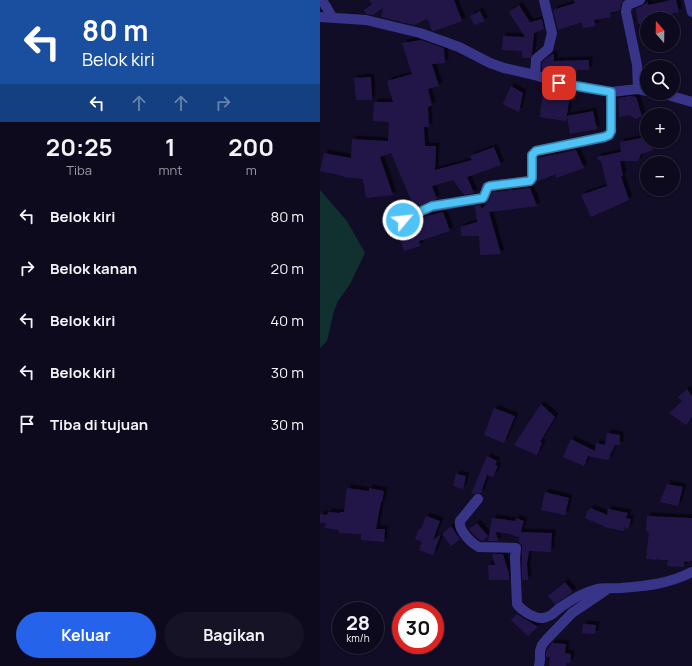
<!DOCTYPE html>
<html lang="id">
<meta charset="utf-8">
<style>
body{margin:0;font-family:Manrope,sans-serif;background:#171326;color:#f1f3f6;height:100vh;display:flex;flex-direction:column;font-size:15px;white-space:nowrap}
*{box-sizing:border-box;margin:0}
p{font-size:13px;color:#9b9aa4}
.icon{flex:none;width:22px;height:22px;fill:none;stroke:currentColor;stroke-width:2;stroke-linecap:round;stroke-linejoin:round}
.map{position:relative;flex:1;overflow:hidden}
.sheet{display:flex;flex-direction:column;background:#0e0a1d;width:320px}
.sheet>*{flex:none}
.hud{background:#1a4fa0;color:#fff;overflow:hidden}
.needle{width:26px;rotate:340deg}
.buttons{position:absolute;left:320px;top:12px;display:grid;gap:8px}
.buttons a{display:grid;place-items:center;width:40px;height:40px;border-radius:50%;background:#0e0a1d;box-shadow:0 1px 3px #0004,0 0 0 1px #2e2b3b;font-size:20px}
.speed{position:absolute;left:12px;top:602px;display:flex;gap:8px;font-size:20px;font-weight:700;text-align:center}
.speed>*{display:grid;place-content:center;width:52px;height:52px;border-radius:50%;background:#0e0a1d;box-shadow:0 1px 3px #0004,0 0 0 1px #2e2b3b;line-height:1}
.speed small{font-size:10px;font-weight:400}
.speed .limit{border:6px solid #d22;background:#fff;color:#111}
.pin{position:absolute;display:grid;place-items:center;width:34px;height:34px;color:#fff;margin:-17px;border-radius:8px;box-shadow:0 2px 6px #0006}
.me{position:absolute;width:44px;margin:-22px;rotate:62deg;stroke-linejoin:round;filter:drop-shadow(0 0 3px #0008)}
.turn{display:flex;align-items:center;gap:14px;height:84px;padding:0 16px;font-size:18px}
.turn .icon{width:52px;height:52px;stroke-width:2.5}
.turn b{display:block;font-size:28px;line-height:34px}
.lanes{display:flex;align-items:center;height:38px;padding:0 16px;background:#0003;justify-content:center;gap:20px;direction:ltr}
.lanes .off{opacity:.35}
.eta{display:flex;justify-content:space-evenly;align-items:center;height:68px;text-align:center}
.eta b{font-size:24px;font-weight:700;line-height:28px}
.button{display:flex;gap:8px;margin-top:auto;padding:8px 16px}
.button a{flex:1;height:46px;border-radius:24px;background:#2563eb;color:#fff;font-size:16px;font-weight:700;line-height:46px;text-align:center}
.button a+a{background:#171326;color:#f1f3f6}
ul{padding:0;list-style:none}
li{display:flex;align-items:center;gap:12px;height:52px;padding:0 16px}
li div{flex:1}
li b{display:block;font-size:15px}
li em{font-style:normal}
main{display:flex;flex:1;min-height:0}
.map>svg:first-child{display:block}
</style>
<main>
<section class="sheet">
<div class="hud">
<div class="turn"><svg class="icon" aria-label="left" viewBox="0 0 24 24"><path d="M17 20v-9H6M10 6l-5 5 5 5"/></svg><div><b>80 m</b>Belok kiri</div></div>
<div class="lanes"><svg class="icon" aria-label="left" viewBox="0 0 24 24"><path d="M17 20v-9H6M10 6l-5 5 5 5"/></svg><svg class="icon off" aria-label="ahead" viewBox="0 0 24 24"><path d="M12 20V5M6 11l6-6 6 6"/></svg><svg class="icon off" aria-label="ahead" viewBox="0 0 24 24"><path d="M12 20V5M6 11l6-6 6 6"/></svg><svg class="icon off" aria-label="right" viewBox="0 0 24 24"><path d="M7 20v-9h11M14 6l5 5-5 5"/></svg></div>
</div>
<div class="eta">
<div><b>20:25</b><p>Tiba</p></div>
<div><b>1</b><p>mnt</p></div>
<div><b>200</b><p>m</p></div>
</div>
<ul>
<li><svg class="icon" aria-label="left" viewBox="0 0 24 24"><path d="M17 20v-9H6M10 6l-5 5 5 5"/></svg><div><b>Belok kiri</b></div><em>80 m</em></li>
<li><svg class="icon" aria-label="right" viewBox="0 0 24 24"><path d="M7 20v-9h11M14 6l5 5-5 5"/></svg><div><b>Belok kanan</b></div><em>20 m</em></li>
<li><svg class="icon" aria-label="left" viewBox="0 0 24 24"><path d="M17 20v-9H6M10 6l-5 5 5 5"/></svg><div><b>Belok kiri</b></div><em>40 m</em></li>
<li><svg class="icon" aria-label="left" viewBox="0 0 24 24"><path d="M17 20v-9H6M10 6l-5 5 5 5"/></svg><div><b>Belok kiri</b></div><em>30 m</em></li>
<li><svg class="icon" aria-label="arrive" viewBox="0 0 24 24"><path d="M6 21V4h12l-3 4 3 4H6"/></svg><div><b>Tiba di tujuan</b></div><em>30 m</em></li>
</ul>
<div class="button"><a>Keluar</a><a>Bagikan</a></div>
</section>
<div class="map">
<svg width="372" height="666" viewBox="0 0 372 666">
<defs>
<filter id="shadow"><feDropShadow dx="3.5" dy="-3.5" stdDeviation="0" flood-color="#0009"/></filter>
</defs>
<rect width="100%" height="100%" fill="#120d27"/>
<!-- green -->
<path fill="#103130" d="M0,190l27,31 18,32 -15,31 -12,17 -4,10 -7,30 -7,7z"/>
<!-- building -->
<path fill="#221849" filter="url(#shadow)" d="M49,0h85l8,21 -28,10h-2l-4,-11h-2v-1l-12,6 -33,-8 2,-9 -10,7 -7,-1 -2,-4 8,-6z
M254,0h49l-2,4 -1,6 -10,3 1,4 -17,3 2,6 -13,2 -1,-6 -24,8 -5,-20 22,-7z
M351,0h5l3,12 -32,7v3l-9,2 -2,-15 12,-7v3z
M199,5l11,17 12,-3 2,10 -10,4 -2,21 -2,4h-8v-7l-20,-1 1,-14 22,1 -16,-25z
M160,11l5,10 -11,4 -4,-9z
M101,40l23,8 1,15 -13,1 7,22 -11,3 4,16 -4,2 1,20h-5l1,19h11l-1,24 37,-10 -2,-4 24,-9 7,18 -34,12 7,16 -10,2 -11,-15 -21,6 5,13 -23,8 -23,-54 -11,4 13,38 -27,3 -3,-19 -19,-2v-1l-24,-5 4,-18 27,5 1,-19 36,2 1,-19 -16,-1 1,-19h19l-6,-21 25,-7 -10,-31z
M232,54h2v7l35,-1v10h-11l-6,8 -14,-2 -1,-6h-15v-8z
M51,77l1,23h-16l-2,-22z
M191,86l12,7 -4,19 -16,-8z
M223,91l27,4 -4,26 -26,-4z
M310,96l6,1 6,19 -6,3 -7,-4 -10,2 -1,-19z
M273,111l4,18 -27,5 -3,-18z
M327,137v4h3l3,9 -12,4 -3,7h-18l3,15h-2l8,24 -38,17 -10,-22 26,-9 -6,-25 -3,-1 -1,-3 24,-5 -1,-10z
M256,150l8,18 -28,10v-4l-18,7v-23z
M210,188l7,18 -48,6 12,42 -21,1 -1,-19h-17l-2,-9 17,-5 -2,-16 5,-1 2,4 7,-8 4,-9z
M123,212l7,19 -31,10 1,5 -16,5 -8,-24 -5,1 -3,-10 11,-3 -2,4v4l2,2 4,1 20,-9z
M367,389l5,7v21l-6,8 -17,-12 13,-12 -4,-4z
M221,404l14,13 -15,25 2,1 -5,12 -23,-10z
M174,408l21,8 -11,27 -20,-8z
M287,433l13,2v10h-5l-7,15 -20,-4 -4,10 -21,-9 8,-18 24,12 1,-8 9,2z
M167,456l10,5 -2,4 3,1 -5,11 -6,-2 -6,18 -10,1z
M136,474l10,2 -3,13 -10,-3z
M347,484l16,3 -5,19 -18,-4z
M27,488l22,3v-3l15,3 -2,11h-1l-5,27h9l-1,13 -23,-2v-6l-22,-1v-3l-14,-2 1,-5h-6v-9l7,1 1,-3 12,1v-1h4z
M225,492l24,6 -4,17 -24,-5z
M271,508l16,7 1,-6 20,4 -2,5 5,1 -3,10 -3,-2 -1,4 -20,-4v-1l-19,-8 2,-6z
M106,516l14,5 -7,19 8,-6 -8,21 -14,-5 3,-8 -7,-3 4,-10h2z
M327,516l45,2v43l-8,1v5l-17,-1 1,-6 -22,-1 3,-27 -3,-1z
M172,518l23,3 1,-3 8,3 -5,16 -8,-3 -15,-2 2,9h-10z
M157,523l11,13 -5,5 -6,-3 -8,-9z
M131,526l9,13 -9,7 -9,-12z
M200,532l32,1 -1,19 -22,-1 -2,12 1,17h-6v-35l-3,-3z
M172,554h11l6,20v6h-20l-1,-15h7z
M245,582l8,10 -18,12 -7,-8z
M197,614l21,13 -10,9 -17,-16z
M263,624l13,1 -1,9 -13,-1z
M232,643l14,1 -1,9 6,1 -1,9h-4v3h-17l1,-9h-4v-5z"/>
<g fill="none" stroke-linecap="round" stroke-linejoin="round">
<!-- minor -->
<path stroke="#383589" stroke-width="10" d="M2,0l11,18
M369,0l3,12
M0,17l46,3 54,13 39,14 31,16 14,5 31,7 24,8 52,9 27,-3 9,2
M215,75l1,-16 12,-10 4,-16 -8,-33
M318,89l-1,-24 -11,-53 1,-7 13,-5
M341,93l31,9
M83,220l17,-9 12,-4 51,-9 1,-1 3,-10 3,-1 40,-5 2,-2v-24l4,-4 69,-14 4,-2 2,-4v-39
M158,499l-18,22c-2,9 11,22 19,26l37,1 -1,10 2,46c5,7 18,15 26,14 9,-1 12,-7 18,-11 10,-7 24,-15 36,-18 7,-1 16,-1 24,-1 25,-2 48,-4 71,-16
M219,666l1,-6v-9l2,-6 4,-5 26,-27 34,-23"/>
</g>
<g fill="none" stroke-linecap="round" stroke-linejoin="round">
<!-- route casing -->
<g stroke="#337fa1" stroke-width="10">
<path id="route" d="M83,220l29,-14 51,-8 1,-2 4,-9 2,-1 40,-5 2,-3v-23l4,-4 68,-14 5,-2 2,-4v-39l-52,-9"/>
</g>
<!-- route -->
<use href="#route" stroke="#4fc3f7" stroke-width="7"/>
</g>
</svg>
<div class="buttons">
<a><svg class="needle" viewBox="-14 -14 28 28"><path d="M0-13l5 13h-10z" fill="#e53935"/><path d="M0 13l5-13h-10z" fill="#9b9aa4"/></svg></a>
<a><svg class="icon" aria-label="search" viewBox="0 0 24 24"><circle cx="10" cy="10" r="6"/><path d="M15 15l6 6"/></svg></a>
<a>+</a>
<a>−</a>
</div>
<div class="speed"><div>28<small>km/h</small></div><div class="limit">30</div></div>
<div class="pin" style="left:239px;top:83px;background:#d93025"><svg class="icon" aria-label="arrive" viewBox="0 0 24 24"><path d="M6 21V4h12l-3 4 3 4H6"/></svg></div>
<svg class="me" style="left:83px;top:220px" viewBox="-20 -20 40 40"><circle r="17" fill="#4fc3f7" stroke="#fff" stroke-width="3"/><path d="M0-11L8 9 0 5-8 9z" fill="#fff"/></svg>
</div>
</main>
